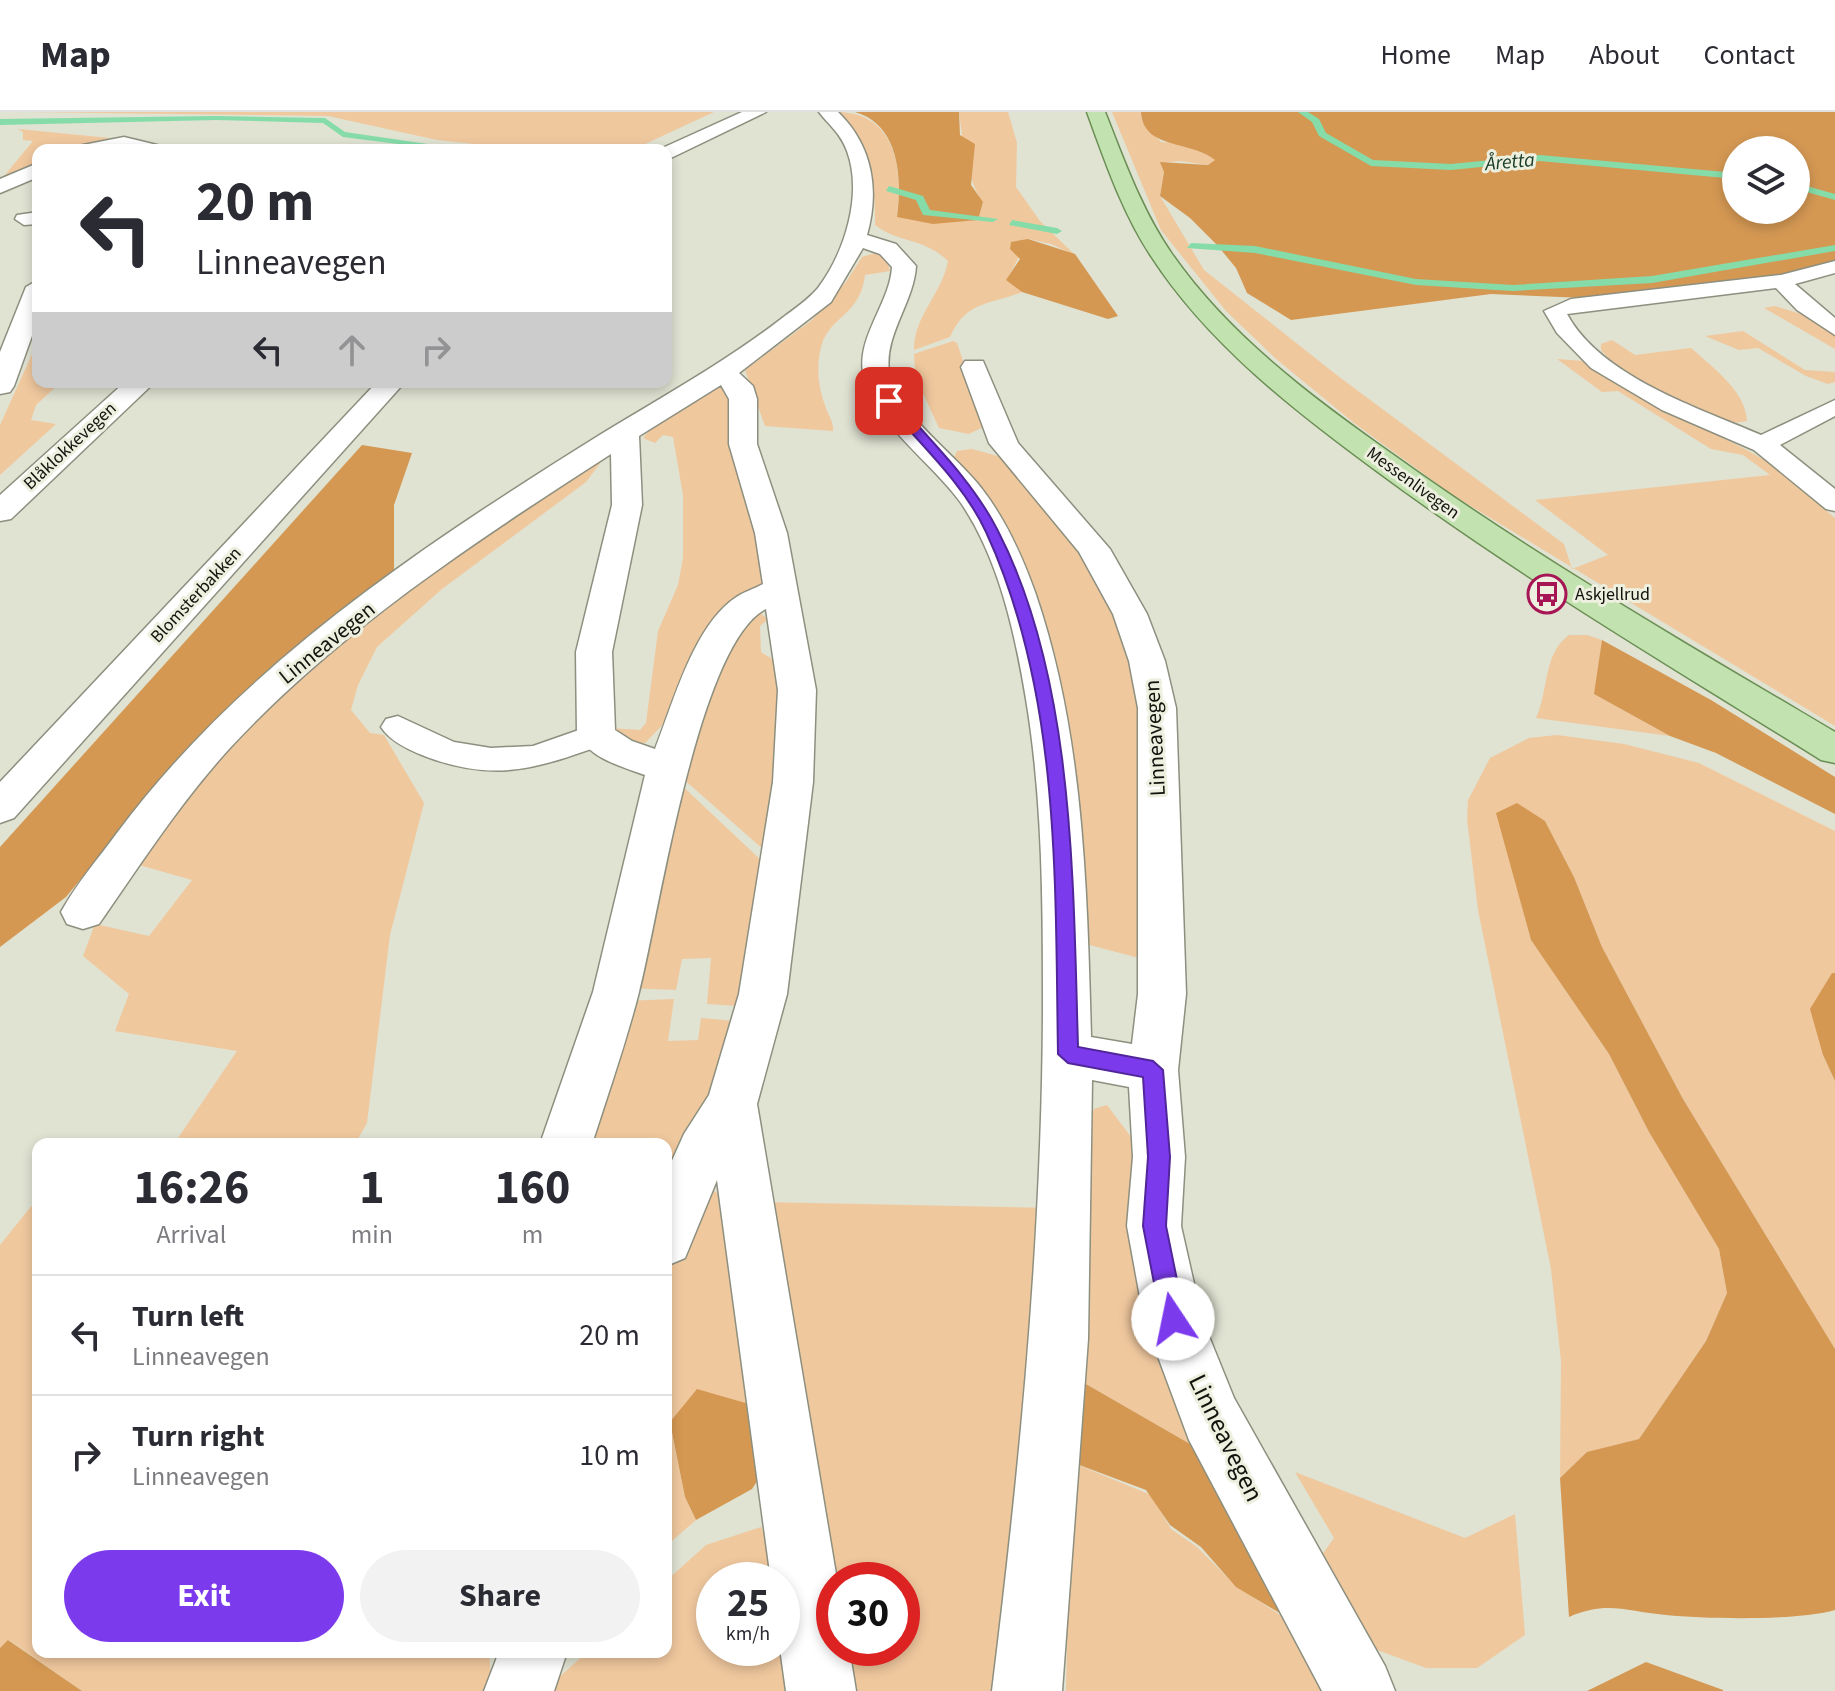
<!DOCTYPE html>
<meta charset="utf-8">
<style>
body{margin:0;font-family:"Source Sans 3",sans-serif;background:#f2f2f3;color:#2b2b33;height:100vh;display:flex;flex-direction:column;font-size:30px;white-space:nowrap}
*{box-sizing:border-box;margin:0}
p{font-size:26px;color:#7c7c81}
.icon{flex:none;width:44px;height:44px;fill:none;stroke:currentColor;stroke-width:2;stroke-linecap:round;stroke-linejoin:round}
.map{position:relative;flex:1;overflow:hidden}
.drawer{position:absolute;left:32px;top:1026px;width:640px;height:520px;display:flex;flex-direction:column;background:#fff;border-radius:16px;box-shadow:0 4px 12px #0003}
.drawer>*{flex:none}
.hud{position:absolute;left:32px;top:32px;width:640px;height:244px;border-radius:16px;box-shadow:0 4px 12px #0003;background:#fff;color:#2b2b33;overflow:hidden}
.tools{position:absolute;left:1722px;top:24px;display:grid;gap:16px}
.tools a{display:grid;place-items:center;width:88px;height:88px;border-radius:50%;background:#fff;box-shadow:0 4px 12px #0003;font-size:40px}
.speed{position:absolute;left:696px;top:1450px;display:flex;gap:16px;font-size:40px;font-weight:700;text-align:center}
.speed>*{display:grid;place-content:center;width:104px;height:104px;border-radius:50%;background:#fff;box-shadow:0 4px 12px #0003;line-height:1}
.speed small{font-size:20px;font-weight:400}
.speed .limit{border:12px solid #d22;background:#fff;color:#111}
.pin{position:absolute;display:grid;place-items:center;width:68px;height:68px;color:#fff;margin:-34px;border-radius:16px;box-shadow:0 4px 12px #0006}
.me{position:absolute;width:88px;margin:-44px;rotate:349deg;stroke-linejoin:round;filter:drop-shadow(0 0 6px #0008)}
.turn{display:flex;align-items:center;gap:28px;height:168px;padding:0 32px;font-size:36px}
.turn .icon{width:104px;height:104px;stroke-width:2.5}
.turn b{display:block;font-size:56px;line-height:68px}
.lanes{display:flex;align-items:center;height:76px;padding:0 32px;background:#0003;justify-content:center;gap:40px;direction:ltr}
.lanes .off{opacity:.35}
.eta{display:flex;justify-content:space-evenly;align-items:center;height:136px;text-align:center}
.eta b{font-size:48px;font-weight:700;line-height:56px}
.cta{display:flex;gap:16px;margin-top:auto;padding:16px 32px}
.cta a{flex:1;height:92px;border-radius:48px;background:#7c3aed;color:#fff;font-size:32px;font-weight:700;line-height:92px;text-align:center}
.cta a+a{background:#f2f2f3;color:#2b2b33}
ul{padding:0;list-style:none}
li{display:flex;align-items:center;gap:24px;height:120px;padding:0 32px;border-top:2px solid #e1e1e2}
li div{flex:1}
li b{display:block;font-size:30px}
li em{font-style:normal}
header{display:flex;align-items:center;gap:48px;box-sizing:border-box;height:112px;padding:0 40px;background:#fff;border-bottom:2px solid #e1e1e2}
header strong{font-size:38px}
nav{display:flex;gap:44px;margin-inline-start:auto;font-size:28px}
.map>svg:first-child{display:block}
</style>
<header>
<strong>Map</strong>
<nav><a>Home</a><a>Map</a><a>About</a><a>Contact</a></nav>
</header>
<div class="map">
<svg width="1835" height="1579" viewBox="0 0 1835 1579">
<rect width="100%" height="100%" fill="#e0e2d2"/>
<!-- green -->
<path fill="#f0c89e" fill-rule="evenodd" d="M27,0h687l-82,38h-100l-95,-10 -109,-24z
M836,0c60,0 67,56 61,104l80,4 6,-17c-17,-26 -20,-62 -24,-91h49l9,31 -1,44 24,34 35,34 -24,-11 -23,-5 -21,41 15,12c-33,13 -56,9 -72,45l-36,13c0,-35 28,-56 34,-89 -25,-24 -48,-17 -73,-36 1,-38 -5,-90 -39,-113z
M1112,0h29l1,9 19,21c21,1 38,4 54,18l-7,5 -28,-4 -19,2 3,9 -4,24 44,74 134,106 226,168 8,25 36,-14 -73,-55 235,-25 -27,-20 -32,-6 -93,-58 -16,1 -45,-33 27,2 92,54 69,34 26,15 64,54v208l-381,-230 -100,-73 -79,-65 -49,-47 -65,-81z
M18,17l92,9 -42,12h-30v12l-38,19 33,-40 -10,-1v-8z
M875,141l11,5 4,13 -25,4c-4,40 -36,41 -44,72 -5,21 -3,41 5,61 3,9 8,14 7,23l-68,-5 -20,-56 67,-50 34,-38 16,-25z
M1775,194l33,10 27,19v14l-71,-41z
M1743,219l62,39 30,2v10l-7,2 -22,-8 -48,-28 -19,2 -34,-14z
M1612,228l23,15 56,-7c21,19 55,43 56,73 -40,10 -107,-39 -139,-63l-7,-8v-6z
M38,229v41h23l-25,23 -5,15 25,4 -56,51v-50z
M953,229l4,2 28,83 -16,8 -30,-6 -23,-50 -24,1 1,-6 22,-2 -1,-17z
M722,273l11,19 1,45 32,133 -45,26 -46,104 -30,31 -23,-2 -12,-13 30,2 6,-7 12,-92 20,-46 5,-27v-63l-10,-58 -10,-2 -8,8 -12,-5 8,-10 63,-42z
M972,337l29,8 71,83 35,49 33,87 -1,282 -57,-15 -15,-175 -107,-303 -6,-8 3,-6z
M604,341v5l-18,24 -144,107 -65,58 -19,38 -7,25 19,23 14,2 40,68 -34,132 -23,188 -12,21h-181l63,-93 -122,-20 14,-37 -46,-38 12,-32 54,12 43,-56 -60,-17 110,-137 143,-124z
M757,499l11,8 -8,7 1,26 16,10c3,63 -5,125 -13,188l-84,-74 46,-123z
M1569,523h18l15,5 -7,54 75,42 -134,-18c13,-29 7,-64 33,-83z
M1557,623l67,9 75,19 136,68v142h-3l-9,82 12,26v268l-152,-250 -81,-152 -28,-70 -29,-56 -48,-8 34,127 78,114 40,78 70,117 8,44 -21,48 -67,98 -52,14 -27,25 1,-117 -10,-92 -73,-359 -11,-91 1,-19 22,-42 39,-20z
M677,669l86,81 -25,144 -31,-2 4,-46 -29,1 -6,31 -49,-2z
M674,887l-6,42 30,-1 3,-22 34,3 -15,57 -54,106v-40h-85l43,-143z
M1107,993l24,32 8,144 19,80 39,87 -118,-68 10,-259 5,-12z
M710,1077l10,5 8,35 21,175 -79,18 15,75 11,23 -30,26v-278l28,-71z
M38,1086v454h451l3,39h-410l-73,-51 -9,8v-403z
M762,1090l287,6 -46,483h-168zM834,1468h68v68h-68z
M1071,1350l80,33 20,34 26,18 38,38 57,38 37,68h-263z
M1295,1360l170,66 50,-24 10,121 -48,33h-51l-65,-24 -50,-74 23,-32z
M761,1415l11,25 3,28h-61v68h67l4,43h-236l6,-10 32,-29h79v-71l40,-36z"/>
<!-- forest -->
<path fill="#d49853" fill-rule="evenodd" d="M855,0h104l1,23 15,9 -4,41 12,17 -5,18 -45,4 -36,-7c5,-38 3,-92 -42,-105z
M1141,0h694v150l-64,16 -186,20 -94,-4 -200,26 -44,-27 -11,-25 -18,-22 -28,-28 -30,-22 4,-24 -4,-10 48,3 7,-5c-24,-20 -72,-10 -74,-48zM1736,38h60v60h-60z
M1028,127l47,15 43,62 -10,3 -86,-27 -16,-12 14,-21 -10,-10 1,-7z
M362,333l50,8 -18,52v67l-228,203 -100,122 -66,50v-100z
M1602,528l109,60 124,77v37l-119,-61 -46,-17 -76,-42z
M1517,691l28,18 29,56 28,70 81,152 152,250v261c-38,11 -128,9 -169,5 -39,-3 -58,-15 -97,2l-9,-139 27,-26 52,-13 67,-98 21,-48 -8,-44 -70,-117 -40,-78 -78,-114 -35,-127z
M1832,861h3v108l-12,-26 -13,-46z
M1079,1268l118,68 91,170 -52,-31 -35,-40 -31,-22 -24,-35 -72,-27z
M697,1277l52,15 14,68 -11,17 -56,31 -11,-23 -15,-75z
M8,1528l74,51h-82v-43z
M1646,1550l77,28v1h-136z"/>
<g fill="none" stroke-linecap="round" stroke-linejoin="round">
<!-- stream -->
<path fill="#85dca9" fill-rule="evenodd" d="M1298,0h10l11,7 7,14 47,27 78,4 89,-9 196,18v6l-196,-18 -89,9 -80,-4 -52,-30 -7,-14z
M216,4l109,2 20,14 124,18h-24l-102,-13 -20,-14 -107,-3 -216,5v-6z
M1796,71l39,11v6l-39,-11z
M889,74l34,10 7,14 68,9 -5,3 -70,-7 -7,-15 -30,-9z
M1012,108l45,8 5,3 -5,3 -48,-9z
M1191,131l64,3 161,33 97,6 139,-9 183,-31v6l-183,32 -139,8 -97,-6 -161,-32 -68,-5z"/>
<!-- service casing -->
<g stroke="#8d8f7f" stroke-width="3">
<path id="service" d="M38,100v12l-14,1 -9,-6 2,-4z
M1835,149v12l-40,11 40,34v17l-38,-25 -21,-22 -209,26c34,63 132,94 194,121l74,-35v16l-55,29 55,44v22l-9,-2 -72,-59 -92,-40 -71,-42 -34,-35 -13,-22 27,-12 210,-24z
M398,604l56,26 37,6 42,-2 63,-22 12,3 5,8 -5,8c-70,25 -113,41 -186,12 -15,-6 -32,-14 -41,-28l5,-8z"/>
</g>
<!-- minor casing -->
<g stroke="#8d8f7f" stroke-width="3">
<path id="minor" d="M819,0h19c34,33 42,77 29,123l29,9 20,22c-2,36 -32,69 -27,105 7,43 68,84 93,118 24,31 40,67 53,103 49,142 52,296 56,445l41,7 6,-50v-286l-9,-47 -16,-47 -34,-62 -90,-109 -28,-76 4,-6h18l35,82 92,106 37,65 18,47 11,47 10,286 -8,76 7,87 -4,69 21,93 32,79 151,268 10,25h-73l-133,-251 -45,-121 -17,-93 6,-69 -4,-70 -37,-7 -4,259 -26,352h-70c28,-226 50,-453 51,-681 0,-104 0,-209 -17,-311 -11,-66 -27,-140 -65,-196 -27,-39 -90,-82 -98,-130 -6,-37 27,-70 29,-106l-12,-13 -17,-6 -32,54 -92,71 14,13 4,13v45l30,89 29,157 -3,92 -26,212 -30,110 80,476h-3v68h15l7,43h-70l-6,-43 2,-68h-11l-54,-400 -32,78 -19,8v-92l18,-40 25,-39 30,-101 34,-212 5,-92 -12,-81c-68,34 -107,306 -127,383 -13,51 -31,102 -47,152h-52l53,-152 52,-217c-25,-9 -53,-16 -68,-40l-1,-83 36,-147 -1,-51c-134,86 -274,178 -382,295 -49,54 -89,116 -130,175l-16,5 -16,-5 -6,-12c15,-28 37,-53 56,-79 125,-168 305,-287 481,-397 62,-38 126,-73 183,-117 13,-10 27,-19 37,-31 27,-36 45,-94 29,-137 -6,-17 -18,-26 -28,-39zM721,273l8,14v45l26,89 8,51c-9,5 -20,8 -28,14 -42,29 -62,106 -80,151l-23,-8 -17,-11 -3,-78 30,-147 -3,-69z
M124,25l37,9 3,4h-89l3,-4z
M38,51v14l-38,16v-14z
M38,168v39l-24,67 -4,6 -10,2v-42l26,-65z
M125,270h30l-144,137 -11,2v-26z
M499,1540h68l-13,39h-70z"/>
</g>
<!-- tertiary casing -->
<g stroke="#8d8f7f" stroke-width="3">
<path id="tertiary" d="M742,0h24l-93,45 -7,2v-9h-8z
M377,270h28l-391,436 -14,5v-41z"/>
</g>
<!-- primary casing -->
<g stroke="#6a8e54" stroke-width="3">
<path id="primary" d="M1087,0h18c19,48 37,99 67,142 57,82 142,145 223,202 141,101 291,188 440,276v31l-14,-3c-149,-93 -301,-183 -443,-288 -83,-61 -170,-128 -227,-216 -29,-44 -46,-95 -64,-144z"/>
</g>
<!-- service -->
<use href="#service" fill="#fff" fill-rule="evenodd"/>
<!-- minor -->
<use href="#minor" fill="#fff" fill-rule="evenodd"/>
<!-- tertiary -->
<use href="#tertiary" fill="#fff" fill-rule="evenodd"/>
<!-- primary -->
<use href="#primary" fill="#c2e3af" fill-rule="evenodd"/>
</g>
<!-- route -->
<path fill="#7c3aed" stroke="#51269a" stroke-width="2" d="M885,286h8c37,42 80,83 105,133 77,149 75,352 80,516l75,14 10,9 7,87 -4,69 19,93 -4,9 -8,3 -9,-3 -3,-9 -18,-93 5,-69 -5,-80 -75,-14 -10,-9c-3,-173 3,-360 -72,-522 -22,-48 -66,-88 -101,-129z"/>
<!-- icons -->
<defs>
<g id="bus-ring" transform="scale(2)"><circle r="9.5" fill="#edefdf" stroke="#a61554" stroke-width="1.5"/><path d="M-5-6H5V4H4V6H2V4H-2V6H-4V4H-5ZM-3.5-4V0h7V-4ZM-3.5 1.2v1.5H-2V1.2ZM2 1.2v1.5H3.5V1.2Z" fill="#a61554"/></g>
</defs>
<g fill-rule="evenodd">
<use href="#bus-ring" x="1547" y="482"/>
</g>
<g text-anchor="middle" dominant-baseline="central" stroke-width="6" stroke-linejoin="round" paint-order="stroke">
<!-- far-street labels -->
<g font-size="18" fill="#13130e" stroke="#edefdf">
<text transform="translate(70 334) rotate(-43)">Blåklokkevegen</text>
<text transform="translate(1413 371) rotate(36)">Messenlivegen</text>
<text transform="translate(196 483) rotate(-47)">Blomsterbakken</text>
</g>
<!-- far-poi labels -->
<g font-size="18" fill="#13130e" stroke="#edefdf" text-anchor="start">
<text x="1575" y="482">Askjellrud</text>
</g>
<!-- far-water labels -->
<g font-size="20" font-style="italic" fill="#163b27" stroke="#edefdf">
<text transform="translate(1510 50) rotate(-5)">Åretta</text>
</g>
<!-- street labels -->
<g font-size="22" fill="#13130e" stroke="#edefdf">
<text transform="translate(327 531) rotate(-39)">Linneavegen</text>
<text transform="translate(1155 626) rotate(-93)">Linneavegen</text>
</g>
<!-- near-street labels -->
<g font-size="26" fill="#13130e" stroke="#edefdf">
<text transform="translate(1226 1326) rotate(64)">Linneavegen</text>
</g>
</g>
</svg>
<div class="tools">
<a><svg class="icon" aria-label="layers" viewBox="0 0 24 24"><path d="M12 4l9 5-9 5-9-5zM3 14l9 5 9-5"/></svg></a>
</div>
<div class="speed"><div>25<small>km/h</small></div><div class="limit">30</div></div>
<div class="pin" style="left:889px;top:289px;background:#d93025"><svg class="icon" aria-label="arrive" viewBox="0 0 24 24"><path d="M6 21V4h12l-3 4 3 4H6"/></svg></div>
<svg class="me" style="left:1173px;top:1207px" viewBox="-20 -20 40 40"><circle r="19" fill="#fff"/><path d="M0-13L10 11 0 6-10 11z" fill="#7c3aed"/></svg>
<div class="hud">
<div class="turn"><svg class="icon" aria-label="left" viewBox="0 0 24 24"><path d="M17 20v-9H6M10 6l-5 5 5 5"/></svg><div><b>20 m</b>Linneavegen</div></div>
<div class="lanes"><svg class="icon" aria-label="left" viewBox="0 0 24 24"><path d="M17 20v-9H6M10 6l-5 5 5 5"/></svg><svg class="icon off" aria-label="ahead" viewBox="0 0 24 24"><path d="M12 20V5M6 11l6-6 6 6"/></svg><svg class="icon off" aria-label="right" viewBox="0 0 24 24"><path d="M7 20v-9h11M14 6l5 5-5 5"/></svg></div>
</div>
<section class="drawer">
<div class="eta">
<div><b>16:26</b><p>Arrival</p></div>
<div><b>1</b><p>min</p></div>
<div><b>160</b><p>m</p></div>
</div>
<ul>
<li><svg class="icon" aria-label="left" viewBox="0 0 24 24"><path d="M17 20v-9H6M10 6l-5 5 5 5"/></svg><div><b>Turn left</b><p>Linneavegen</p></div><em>20 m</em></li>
<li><svg class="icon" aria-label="right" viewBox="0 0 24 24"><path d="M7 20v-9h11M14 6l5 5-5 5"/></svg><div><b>Turn right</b><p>Linneavegen</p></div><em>10 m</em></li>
</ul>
<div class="cta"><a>Exit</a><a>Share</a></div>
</section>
</div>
